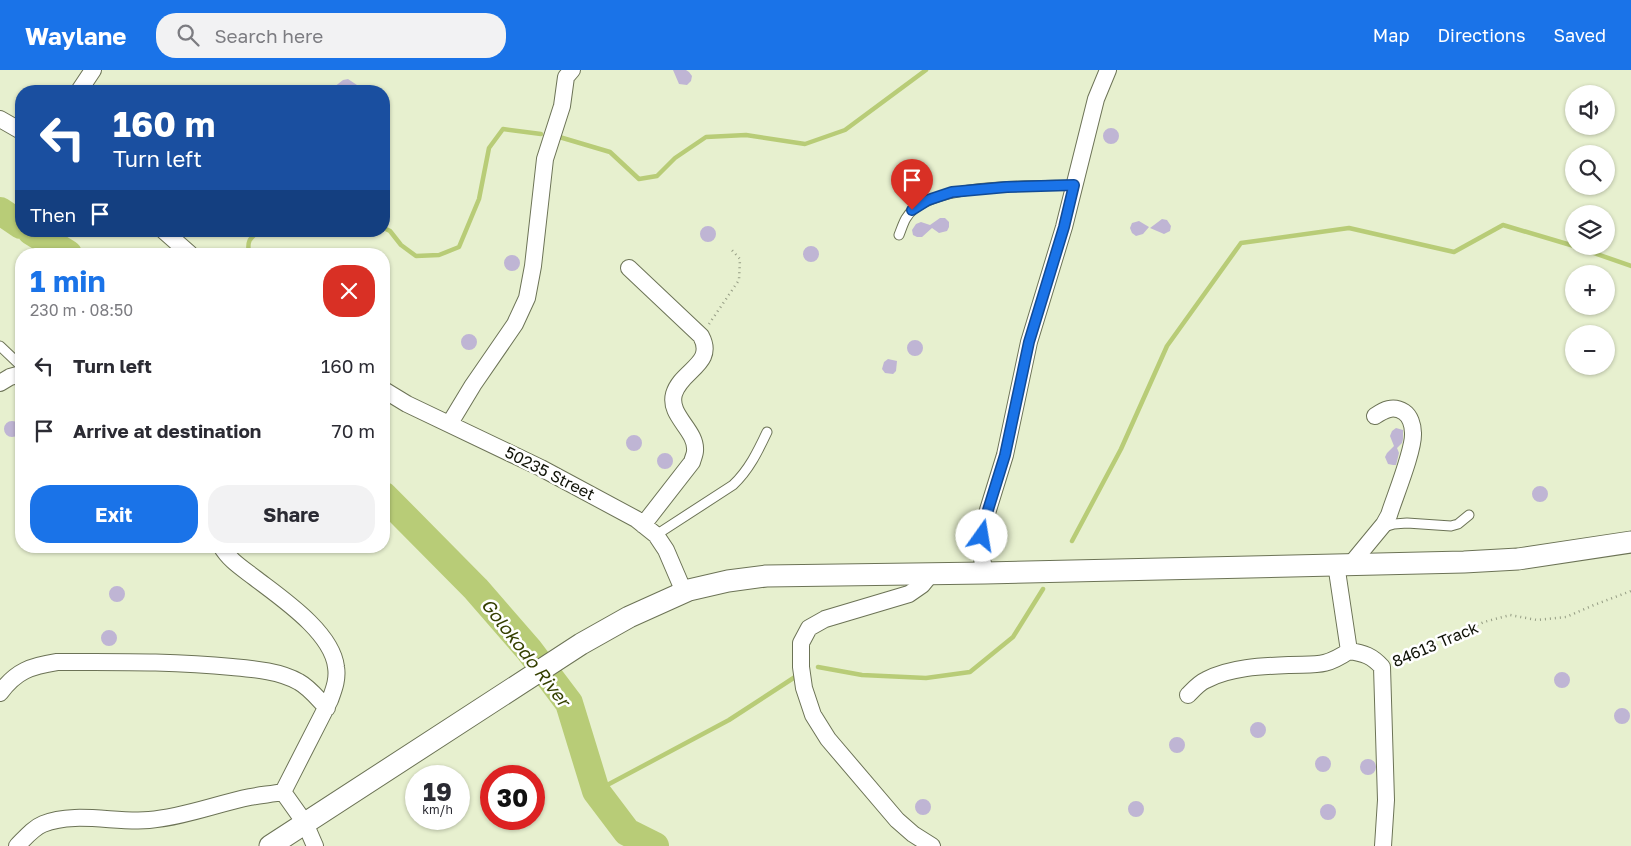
<!DOCTYPE html>
<meta charset="utf-8">
<style>
body{margin:0;font-family:"Golos Text",sans-serif;background:#f2f2f3;color:#2b2b33;height:100vh;display:flex;flex-direction:column;font-size:19px;white-space:nowrap}
*{box-sizing:border-box;margin:0}
p{font-size:16px;color:#7c7c81}
.icon{flex:none;width:28px;height:28px;fill:none;stroke:currentColor;stroke-width:2;stroke-linecap:round;stroke-linejoin:round}
.map{position:relative;flex:1;overflow:hidden}
.panel{position:absolute;left:15px;top:178px;width:375px;height:305px;display:flex;flex-direction:column;background:#fff;border-radius:20px;box-shadow:0 1px 4px #0004}
.panel>*{flex:none}
.top-card{position:absolute;left:15px;top:15px;width:375px;height:152px;border-radius:20px;box-shadow:0 1px 4px #0004;background:#1a4fa0;color:#fff;overflow:hidden}
.tools{position:absolute;left:1565px;top:15px;display:grid;gap:10px}
.tools a{display:grid;place-items:center;width:50px;height:50px;border-radius:50%;background:#fff;box-shadow:0 1px 4px #0004;font-size:25px}
.speed{position:absolute;left:405px;top:695px;display:flex;gap:10px;font-size:25px;font-weight:700;text-align:center}
.speed>*{display:grid;place-content:center;width:65px;height:65px;border-radius:50%;background:#fff;box-shadow:0 1px 4px #0004;line-height:1}
.speed small{font-size:12px;font-weight:400}
.speed .limit{border:8px solid #d22;background:#fff;color:#111}
.pin{position:absolute;display:grid;place-items:center;width:42px;height:42px;color:#fff;margin:-51px -21px;border-radius:50% 50% 50% 0;rotate:-45deg;box-shadow:0 0 5px #0007}
.pin .icon{rotate:45deg}
.me{position:absolute;width:55px;margin:-28px;rotate:13deg;stroke-linejoin:round;filter:drop-shadow(0 0 4px #0008)}
.turn{display:flex;align-items:center;gap:18px;height:105px;padding:0 15px;font-size:22px}
.turn .icon{width:65px;height:65px;stroke-width:2.5}
.turn b{display:block;font-size:35px;line-height:42px}
.then{display:flex;align-items:center;height:48px;padding:0 15px;background:#0003;gap:10px;font-size:19px}
.round{display:grid;place-items:center;flex:none;width:52px;height:52px;border-radius:20px;background:#f2f2f3}
.headline{display:flex;align-items:center;justify-content:space-between;height:85px;padding:0 15px}
h1{font-size:30px;font-weight:700;line-height:38px;color:#1a73e8}
.primary-button{display:flex;gap:10px;margin-top:auto;padding:10px 15px}
.primary-button a{flex:1;height:58px;border-radius:20px;background:#1a73e8;color:#fff;font-size:20px;font-weight:700;line-height:58px;text-align:center}
.primary-button a+a{background:#f2f2f3;color:#2b2b33}
ul{padding:0;list-style:none}
li{display:flex;align-items:center;gap:15px;height:65px;padding:0 15px}
li div{flex:1}
li b{display:block;font-size:19px}
li em{font-style:normal}
header{display:flex;align-items:center;gap:30px;box-sizing:border-box;height:70px;padding:0 25px;background:#1a73e8;color:#fff}
header strong{font-size:24px}
nav{display:flex;gap:28px;margin-inline-start:auto;font-size:18px}
.search{width:350px;height:45px;background:#f2f2f3;display:flex;align-items:center;gap:12px;box-sizing:border-box;padding:0 18px;border-radius:20px;color:#7c7c81;font-size:19px}
.map>svg:first-child{display:block}
</style>
<header>
<strong>Waylane</strong>
<div class="search"><svg class="icon" aria-label="search" viewBox="0 0 24 24"><circle cx="10" cy="10" r="6"/><path d="M15 15l6 6"/></svg>Search here</div>
<nav><a>Map</a><a>Directions</a><a>Saved</a></nav>
</header>
<div class="map">
<svg width="1631" height="776" viewBox="0 0 1631 776">
<rect width="100%" height="100%" fill="#e7f0cf"/>
<g fill="none" stroke-linecap="round" stroke-linejoin="round">
<!-- stream -->
<path stroke="#b8cc77" stroke-width="4.5" d="M556,66l54,16 29,27 18,-3 18,-18 31,-21 40,-2 59,9 40,-14 81,-60
M384,158l6,3 11,14 15,11 23,-1 20,-8 20,-48 10,-51 14,-19 38,5
M1574,176l57,20
M249,184c-2,-13 0,-15 10,-23
M1072,471l49,-92 46,-103 74,-103 108,-15 105,24 49,-27 71,21
M818,597l44,8 64,3 44,-6 43,-35 30,-48
M596,721l133,-71 66,-43"/>
<!-- river -->
<path stroke="#b8cc77" stroke-width="28" d="M0,141l21,14
M31,161l37,23
M384,426l92,93 53,61 40,53 27,88 31,41 28,14"/>
</g>
<!-- building -->
<path fill="#bfb5d4" d="M673,0h13l3,2 3,4 -1,5 -4,4 -8,-1z
M348,9l18,12h-37l14,-11z
M1103 66a8 8 0 1 1 16 0a8 8 0 1 1-16 0Z
M940,148h5l4,4v5l-2,4 -8,2 -7,-5 -10,9h-5l-4,-2 -1,-5 4,-6 5,-2 9,3z
M1162,149l5,1 4,6 -1,5 -6,3 -14,-6z
M1139,151l10,6 -6,7 -7,2 -4,-3 -2,-5 2,-5z
M700 164a8 8 0 1 1 16 0a8 8 0 1 1-16 0Z
M803 184a8 8 0 1 1 16 0a8 8 0 1 1-16 0Z
M504 193a8 8 0 1 1 16 0a8 8 0 1 1-16 0Z
M461 272a8 8 0 1 1 16 0a8 8 0 1 1-16 0Z
M907 278a8 8 0 1 1 16 0a8 8 0 1 1-16 0Z
M888,289l9,2 -1,10 -3,3 -8,-1 -3,-4 2,-7z
M4 359a8 8 0 1 1 16 0a8 8 0 1 1-16 0Z
M1396,358l7,2v9l-1,4 -5,5 2,5 -3,12h-3l-5,-1 -3,-7 2,-4 7,-7 -4,-10 2,-5z
M626 373a8 8 0 1 1 16 0a8 8 0 1 1-16 0Z
M657 391a8 8 0 1 1 16 0a8 8 0 1 1-16 0Z
M1532 424a8 8 0 1 1 16 0a8 8 0 1 1-16 0Z
M109 524a8 8 0 1 1 16 0a8 8 0 1 1-16 0Z
M101 568a8 8 0 1 1 16 0a8 8 0 1 1-16 0Z
M1554 610a8 8 0 1 1 16 0a8 8 0 1 1-16 0Z
M1614 646a8 8 0 1 1 16 0a8 8 0 1 1-16 0Z
M1250 660a8 8 0 1 1 16 0a8 8 0 1 1-16 0Z
M1169 675a8 8 0 1 1 16 0a8 8 0 1 1-16 0Z
M1315 694a8 8 0 1 1 16 0a8 8 0 1 1-16 0Z
M1360 697a8 8 0 1 1 16 0a8 8 0 1 1-16 0Z
M915 737a8 8 0 1 1 16 0a8 8 0 1 1-16 0Z
M1128 739a8 8 0 1 1 16 0a8 8 0 1 1-16 0Z
M1320 742a8 8 0 1 1 16 0a8 8 0 1 1-16 0Z"/>
<g fill="none" stroke-linecap="round" stroke-linejoin="round">
<!-- service casing -->
<g stroke="#6c7356" stroke-width="11">
<path id="service" d="M899,165c4,-10 6,-19 15,-26 33,-26 118,-23 160,-24
M0,276l21,20
M1384,457l10,-3 13,-1 44,3 7,-2 11,-9
M656,465l77,-50c16,-15 25,-34 34,-53"/>
</g>
<!-- minor casing -->
<g stroke="#6c7356" stroke-width="18">
<path id="minor" d="M79,21l14,-21
M0,49l21,12
M164,161l26,23
M629,198l72,68c15,28 -20,34 -27,58 -6,22 23,36 21,57 0,3 -2,7 -3,11l-49,63
M0,313l10,-6 11,-3
M384,320l23,14 134,64 95,51 20,16 10,15 18,42
M450,353l23,-38 42,-61 12,-26 6,-32 12,-107 17,-53 4,-29 6,-7
M221,476c8,14 21,22 34,32 26,20 77,54 81,89 2,12 -2,22 -6,33l-47,92 22,31 10,23
M1351,494l33,-40 5,-9c6,-19 25,-65 24,-82 0,-8 -3,-17 -9,-21 -11,-7 -20,-2 -29,4
M985,503l-4,-19 1,-19 6,-25 17,-55 24,-113 35,-115 32,-128 12,-29
M931,504l-9,11 -13,9 -84,25 -16,9 -8,15v24l3,21 9,27 15,24 69,81 16,14 19,12
M1349,581c15,2 23,5 33,16l4,133 -3,46
M0,623c16,-22 31,-27 57,-31 58,0 117,-1 175,5 22,2 48,4 67,15 11,6 19,17 28,26
M1188,625c5,-5 11,-12 18,-15 24,-13 57,-14 84,-15 28,-1 35,2 59,-14l-13,-87
M17,776c8,-8 16,-18 26,-22 31,-13 73,-1 106,-4 35,-3 67,-16 101,-23 11,-2 22,-3 33,-5"/>
</g>
<!-- tertiary casing -->
<g stroke="#6c7356" stroke-width="23">
<path id="tertiary" d="M270,776l311,-202 48,-27 60,-27 39,-9 38,-5 219,-3 479,-11 54,-3 113,-17"/>
</g>
<!-- path -->
<path stroke="#959c84" stroke-width="2.5" stroke-dasharray="1 4" stroke-linecap="butt" d="M709,254l30,-44 1,-21 -10,-11
M1395,592l36,-14 53,-26 26,-7 27,5 29,-3 28,-12 37,-14"/>
<!-- service -->
<use href="#service" stroke="#fff" stroke-width="9"/>
<!-- minor -->
<use href="#minor" stroke="#fff" stroke-width="16"/>
<!-- tertiary -->
<use href="#tertiary" stroke="#fff" stroke-width="21"/>
</g>
<g fill="none" stroke-linecap="round" stroke-linejoin="round">
<!-- route casing -->
<g stroke="#114b97" stroke-width="12">
<path id="route" d="M912,140l16,-10 24,-8 55,-5 67,-2 -10,42 -35,115 -24,113 -17,55 -6,26"/>
</g>
<!-- route -->
<use href="#route" stroke="#1a73e8" stroke-width="9"/>
</g>
<g text-anchor="middle" dominant-baseline="central" stroke-width="5" stroke-linejoin="round" paint-order="stroke">
<!-- street labels -->
<g font-size="16" fill="#0f1207" stroke="#fff">
<text transform="translate(550 403) rotate(27)">50235 Street</text>
<text transform="translate(1435 574) rotate(-23)">84613 Track</text>
</g>
<!-- water labels -->
<g font-size="18" font-style="italic" fill="#354000" stroke="#fff">
<text transform="translate(526 582) rotate(52)">Golokodo River</text>
</g>
</g>
</svg>
<div class="tools">
<a><svg class="icon" aria-label="sound" viewBox="0 0 24 24"><path d="M4 9h4l5-4v14l-5-4H4zM17 9q2 3 0 6"/></svg></a>
<a><svg class="icon" aria-label="search" viewBox="0 0 24 24"><circle cx="10" cy="10" r="6"/><path d="M15 15l6 6"/></svg></a>
<a><svg class="icon" aria-label="layers" viewBox="0 0 24 24"><path d="M12 4l9 5-9 5-9-5zM3 14l9 5 9-5"/></svg></a>
<a>+</a>
<a>−</a>
</div>
<div class="speed"><div>19<small>km/h</small></div><div class="limit">30</div></div>
<div class="pin" style="left:912px;top:140px;background:#d93025"><svg class="icon" aria-label="arrive" viewBox="0 0 24 24"><path d="M6 21V4h12l-3 4 3 4H6"/></svg></div>
<svg class="me" style="left:982px;top:466px" viewBox="-20 -20 40 40"><circle r="19" fill="#fff"/><path d="M0-13L10 11 0 6-10 11z" fill="#1a73e8"/></svg>
<div class="top-card">
<div class="turn"><svg class="icon" aria-label="left" viewBox="0 0 24 24"><path d="M17 20v-9H6M10 6l-5 5 5 5"/></svg><div><b>160 m</b>Turn left</div></div>
<div class="then">Then<svg class="icon" aria-label="arrive" viewBox="0 0 24 24"><path d="M6 21V4h12l-3 4 3 4H6"/></svg></div>
</div>
<section class="panel">
<div class="headline"><div><h1>1 min</h1><p>230 m · 08:50</p></div><a class="round" style="background:#d93025;color:#fff"><svg class="icon" aria-label="close" viewBox="0 0 24 24"><path d="M6 6l12 12M18 6L6 18"/></svg></a></div>
<ul>
<li><svg class="icon" aria-label="left" viewBox="0 0 24 24"><path d="M17 20v-9H6M10 6l-5 5 5 5"/></svg><div><b>Turn left</b></div><em>160 m</em></li>
<li><svg class="icon" aria-label="arrive" viewBox="0 0 24 24"><path d="M6 21V4h12l-3 4 3 4H6"/></svg><div><b>Arrive at destination</b></div><em>70 m</em></li>
</ul>
<div class="primary-button"><a>Exit</a><a>Share</a></div>
</section>
</div>
